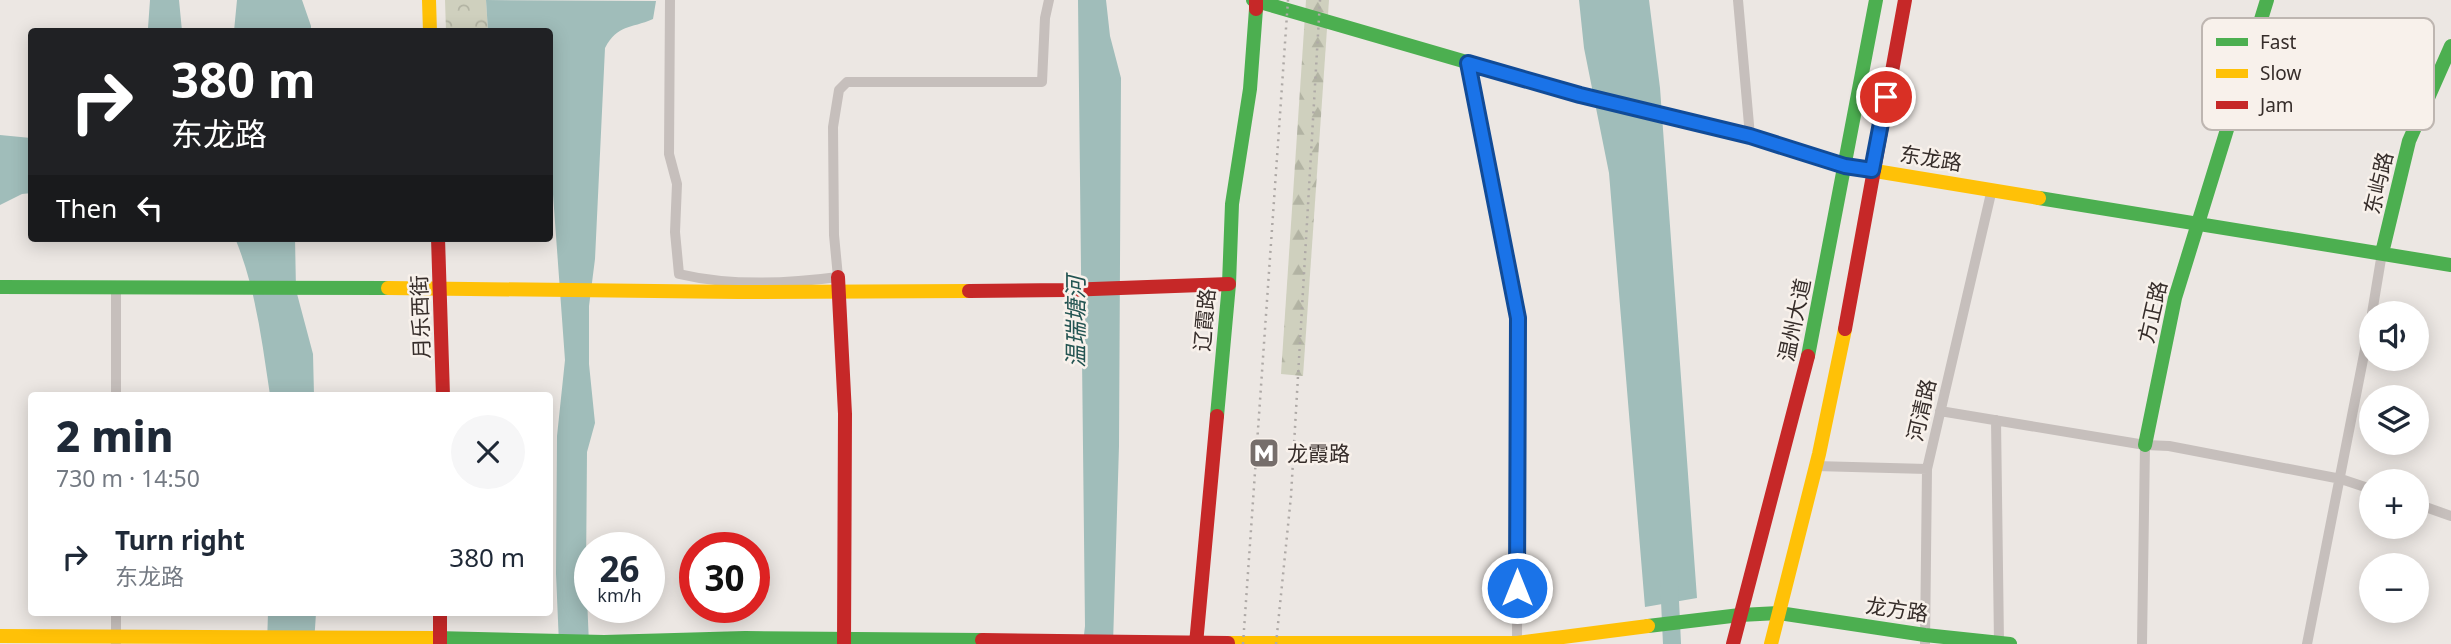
<!DOCTYPE html>
<meta charset="utf-8">
<style>
body{margin:0;font-family:"Noto Sans","Noto Sans SC",sans-serif;background:#f6f6f7;color:#1f2937;height:100vh;display:flex;flex-direction:column;font-size:26px;white-space:nowrap}
*{box-sizing:border-box;margin:0}
p{font-size:23px;color:#747a83}
.icon{flex:none;width:38px;height:38px;fill:none;stroke:currentColor;stroke-width:2;stroke-linecap:round;stroke-linejoin:round}
.map{position:relative;flex:1;overflow:hidden}
.drawer{position:absolute;left:28px;top:392px;width:525px;height:224px;display:flex;flex-direction:column;background:#fff;border-radius:7px;box-shadow:0 4px 18px #0003}
.drawer>*{flex:none}
.top-card{position:absolute;left:28px;top:28px;width:525px;height:214px;border-radius:7px;box-shadow:0 4px 18px #0003;background:#202124;color:#fff;overflow:hidden}
.buttons{position:absolute;left:2359px;top:301px;display:grid;gap:14px}
.buttons a{display:grid;place-items:center;width:70px;height:70px;border-radius:50%;background:#fff;box-shadow:0 4px 18px #0003;font-size:35px}
.speed{position:absolute;left:574px;top:532px;display:flex;gap:14px;font-size:35px;font-weight:700;text-align:center}
.speed>*{display:grid;place-content:center;width:91px;height:91px;border-radius:50%;background:#fff;box-shadow:0 4px 18px #0003;line-height:1}
.speed small{font-size:18px;font-weight:400}
.speed .limit{border:10px solid #d22;background:#fff;color:#111}
.pin{position:absolute;display:grid;place-items:center;width:60px;height:60px;color:#fff;margin:-30px;border:4px solid #fff;border-radius:50%;box-shadow:0 2px 7px #0007}
.me{position:absolute;width:77px;margin:-38px;rotate:0deg;stroke-linejoin:round;filter:drop-shadow(0 0 5px #0008)}
.turn{display:flex;align-items:center;gap:24px;height:147px;padding:0 28px;font-size:32px}
.turn .icon{width:91px;height:91px;stroke-width:2.5}
.turn b{display:block;font-size:49px;line-height:60px}
.then{display:flex;align-items:center;height:66px;padding:0 28px;background:#0003;gap:14px;font-size:26px}
.round{display:grid;place-items:center;flex:none;width:74px;height:74px;border-radius:37px;background:#f6f6f7}
.summary{display:flex;align-items:center;justify-content:space-between;height:119px;padding:0 28px}
h1{font-size:42px;font-weight:800;line-height:52px}
ul{padding:0;list-style:none}
li{display:flex;align-items:center;gap:21px;height:91px;padding:0 28px}
li div{flex:1}
li b{display:block;font-size:26px}
li em{font-style:normal}
.map>svg:first-child{display:block}
</style>
<div class="map">
<svg width="2451" height="644" viewBox="0 0 2451 644">
<defs>
<pattern id="forest-firs" width="22" height="20" patternUnits="userSpaceOnUse" patternTransform="scale(1.75)"><rect width="22" height="20" fill="#cfd0be"/><path d="M5 1l3.5 6h-7zM16 11l3.5 6h-7z" fill="#b2b3a3"/></pattern>
<pattern id="park-crowns" width="20" height="18" patternUnits="userSpaceOnUse" patternTransform="scale(1.75)"><rect width="20" height="18" fill="#cfd0be"/><path d="M2 6a3 3 0 1 1 6 0M12 15a3 3 0 1 1 6 0" fill="none" stroke="#b2b3a3"/></pattern>
</defs>
<rect width="100%" height="100%" fill="#ece7e3"/>
<!-- forest -->
<path fill="url(#forest-firs)" d="M1306,0h23l-26,376 -22,-2z"/>
<!-- park -->
<path fill="url(#park-crowns)" d="M445,0h41l2,31h-42z"/>
<!-- water -->
<path fill="#a0bdba" d="M150,0h29l3,31h-38l4,-3z
M237,0h65l9,26v5h-77z
M486,0l170,1 -3,18c-23,10 -35,5 -48,29l-10,211 -6,47v58l6,59 -8,29 -1,122 3,70h-30l-3,-70 1,-138 8,-76 -15,-207v-121l-62,-1z
M1078,0h28l4,36 11,42 -2,368 -6,198h-30l2,-18z
M1579,0h70l11,88 37,510 -52,9 -36,-434 -25,-125z
M0,135l31,3 1,55 -10,1 -22,11z
M235,238h60l1,52 17,64 1,41h-44c-8,-53 -14,-106 -35,-157z
M268,613h48l-2,31h-47z"/>
<g fill="none" stroke-linecap="round" stroke-linejoin="round">
<!-- river -->
<path stroke="#a0bdba" stroke-width="18" d="M1669,579l3,65"/>
<!-- street -->
<path stroke="#c6bfbc" stroke-width="10" d="M670,0l-1,154 8,30 -2,48 4,42c51,12 107,10 159,3l-4,-42 -1,-108 6,-37 8,-8h195l3,-64 4,-18
M1738,0l12,136
M1468,63l50,255 -1,326
M116,288v108
M2372,313l10,-60
M1940,411l205,34 24,1 172,33 30,10
M1996,420l3,223
M1815,466l112,3
M2417,504l34,12
M116,612v31
M1925,644l2,-175 65,-280
M2142,644l3,-199
M2307,644l64,-325"/>
<!-- fast -->
<path stroke="#4caf50" stroke-width="14" d="M1253,0l327,95 159,38
M2039,198l412,67
M2382,253l27,-112 42,-95
M0,287l388,1
M1808,356l68,-356
M1217,416l12,-132 3,-80 18,-115 6,-80
M2145,445l30,-147 92,-298
M1648,626l92,-11 39,-2 146,22 85,9
M435,638l169,4 141,-4 237,2"/>
<!-- slow -->
<path stroke="#ffc107" stroke-width="14" d="M429,0l1,32
M1739,133l106,33 194,32
M388,288l350,4 231,-1
M0,636l435,2
M1228,643h289l131,-17
M1771,644l48,-190 26,-125"/>
<!-- jam -->
<path stroke="#c62828" stroke-width="14" d="M438,238l5,158
M838,277l7,137 -1,230
M969,291l97,-1 163,-6
M1845,329l60,-329
M440,612v32
M982,640l246,3
M1196,644l21,-228
M1733,644l75,-288"/>
<!-- rail -->
<path stroke="#aea9a6" stroke-width="2.5" stroke-dasharray="2 5" stroke-linecap="butt" d="M1243,644l45,-644
M1276,644l15,-148 29,-496"/>
<!-- jam-bridge -->
<path stroke="#c62828" stroke-width="14" d="M1256,0v9"/>
</g>
<g fill="none" stroke-linecap="round" stroke-linejoin="round">
<!-- route casing -->
<g stroke="#114b97" stroke-width="18">
<path id="route" d="M1517,588l1,-270 -50,-255 112,32 170,41 95,30 27,4 14,-73"/>
</g>
<!-- route -->
<use href="#route" stroke="#1a73e8" stroke-width="12"/>
</g>
<!-- icons -->
<defs>
<g id="metro-square" transform="scale(1.575)"><rect x="-9" y="-9" width="18" height="18" rx="4" fill="#766e6b" stroke="#f8f1eb"/><path d="M-5.5 5V-5H-3L0 0L3-5H5.5V5H3V-.5L0 4L-3-.5V5Z" fill="#fff"/></g>
</defs>
<g fill-rule="evenodd">
<use href="#metro-square" x="1264" y="453"/>
</g>
<g text-anchor="middle" dominant-baseline="central" stroke-width="5" stroke-linejoin="round" paint-order="stroke">
<!-- street labels -->
<g font-size="21" fill="#362d2a" stroke="#f8f1eb">
<text transform="translate(1931 158) rotate(9)">东龙路</text>
<text transform="translate(2378 183) rotate(-77)">东屿路</text>
<text transform="translate(2152 312) rotate(-77)">方正路</text>
<text transform="translate(420 317) rotate(-92)">月乐西街</text>
<text transform="translate(1204 320) rotate(-85)">辽霞路</text>
<text transform="translate(1794 320) rotate(-78)">温州大道</text>
<text transform="translate(1921 410) rotate(-77)">河清路</text>
<text transform="translate(1897 609) rotate(8)">龙方路</text>
</g>
<!-- poi labels -->
<g font-size="21" fill="#362d2a" stroke="#f8f1eb" text-anchor="start">
<text x="1287" y="453">龙霞路</text>
</g>
<!-- water labels -->
<g font-size="23" font-style="italic" fill="#235452" stroke="#f8f1eb">
<text transform="translate(1075 322) rotate(-90)">温瑞塘河</text>
</g>
</g>
<!-- legend -->
<rect x="2202" y="18" width="232" height="112" rx="10" fill="#f8f1eb" stroke="#beb6b1" stroke-width="2"/>
<rect x="2216" y="38" width="32" height="8" fill="#4caf50"/>
<rect x="2216" y="69" width="32" height="9" fill="#ffc107"/>
<rect x="2216" y="101" width="32" height="8" fill="#c62828"/>
<g font-size="19" fill="#362d2a">
<text x="2260" y="49">Fast</text>
<text x="2260" y="80">Slow</text>
<text x="2260" y="112">Jam</text>
</g>
</svg>
<div class="buttons">
<a><svg class="icon" aria-label="sound" viewBox="0 0 24 24"><path d="M4 9h4l5-4v14l-5-4H4zM17 9q2 3 0 6"/></svg></a>
<a><svg class="icon" aria-label="layers" viewBox="0 0 24 24"><path d="M12 4l9 5-9 5-9-5zM3 14l9 5 9-5"/></svg></a>
<a>+</a>
<a>−</a>
</div>
<div class="speed"><div>26<small>km/h</small></div><div class="limit">30</div></div>
<div class="pin" style="left:1886px;top:97px;background:#d93025"><svg class="icon" aria-label="arrive" viewBox="0 0 24 24"><path d="M6 21V4h12l-3 4 3 4H6"/></svg></div>
<svg class="me" style="left:1517px;top:588px" viewBox="-20 -20 40 40"><circle r="17" fill="#1a73e8" stroke="#fff" stroke-width="3"/><path d="M0-11L8 9 0 5-8 9z" fill="#fff"/></svg>
<div class="top-card">
<div class="turn"><svg class="icon" aria-label="right" viewBox="0 0 24 24"><path d="M7 20v-9h11M14 6l5 5-5 5"/></svg><div><b>380 m</b>东龙路</div></div>
<div class="then">Then<svg class="icon" aria-label="left" viewBox="0 0 24 24"><path d="M17 20v-9H6M10 6l-5 5 5 5"/></svg></div>
</div>
<section class="drawer">
<div class="summary"><div><h1>2 min</h1><p>730 m · 14:50</p></div><a class="round"><svg class="icon" aria-label="close" viewBox="0 0 24 24"><path d="M6 6l12 12M18 6L6 18"/></svg></a></div>
<ul>
<li><svg class="icon" aria-label="right" viewBox="0 0 24 24"><path d="M7 20v-9h11M14 6l5 5-5 5"/></svg><div><b>Turn right</b><p>东龙路</p></div><em>380 m</em></li>
</ul>
</section>
</div>
